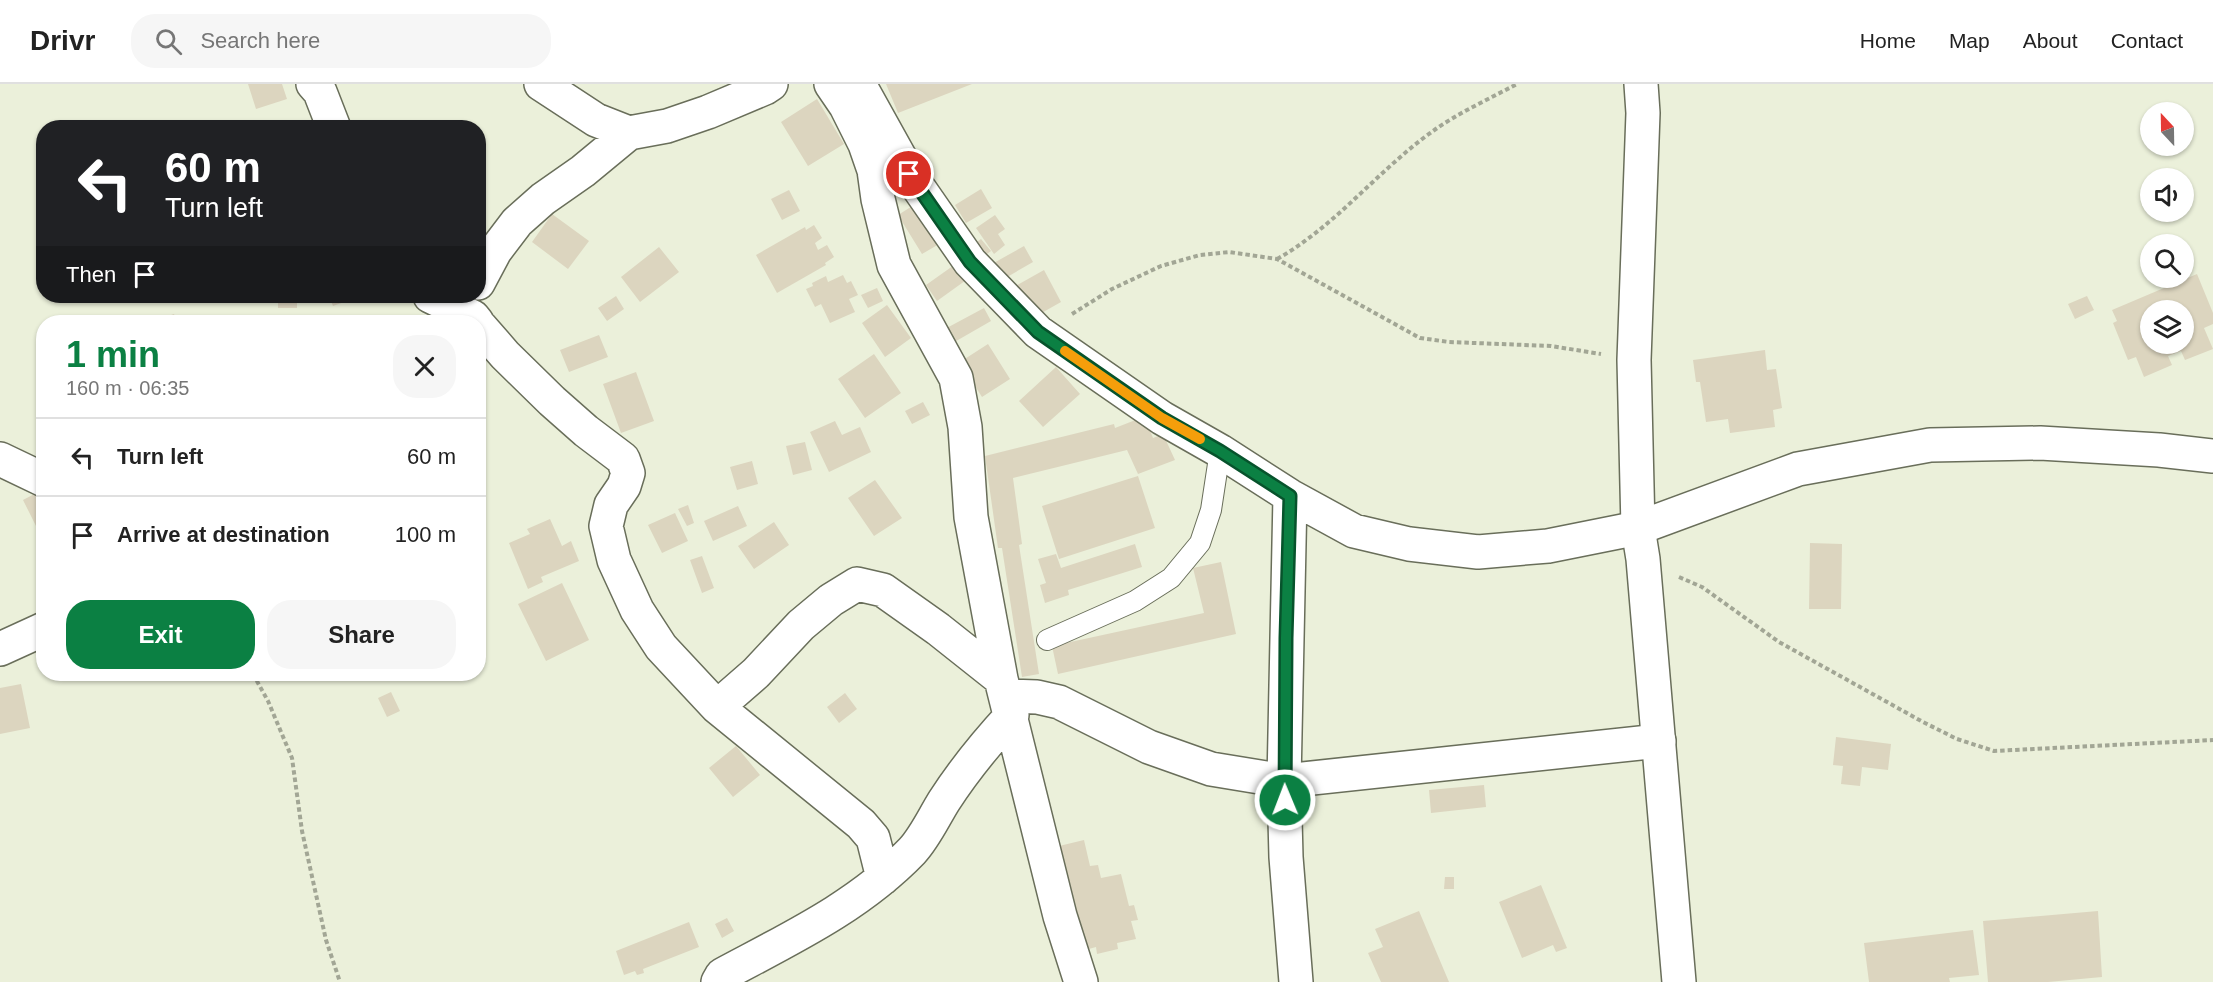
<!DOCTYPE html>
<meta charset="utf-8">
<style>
body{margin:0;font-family:Helvetica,sans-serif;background:#f6f6f6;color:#222;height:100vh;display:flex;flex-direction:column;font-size:22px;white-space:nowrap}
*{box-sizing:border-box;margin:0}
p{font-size:20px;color:#767676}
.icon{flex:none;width:33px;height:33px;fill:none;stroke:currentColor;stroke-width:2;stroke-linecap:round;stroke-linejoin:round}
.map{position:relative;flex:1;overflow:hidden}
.details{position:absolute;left:36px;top:231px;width:450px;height:366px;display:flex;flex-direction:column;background:#fff;border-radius:24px;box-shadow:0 2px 4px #0004}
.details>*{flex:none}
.hud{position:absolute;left:36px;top:36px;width:450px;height:183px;border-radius:24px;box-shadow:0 2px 4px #0004;background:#202124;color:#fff;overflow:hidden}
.needle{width:39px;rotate:338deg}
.fabs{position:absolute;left:2140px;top:18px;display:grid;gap:12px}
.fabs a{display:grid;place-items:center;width:54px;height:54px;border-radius:50%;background:#fff;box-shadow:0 2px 4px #0004;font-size:30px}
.pin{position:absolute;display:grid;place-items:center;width:51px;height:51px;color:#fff;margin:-26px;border:3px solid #fff;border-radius:50%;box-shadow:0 2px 6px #0007}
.me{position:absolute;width:66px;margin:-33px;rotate:359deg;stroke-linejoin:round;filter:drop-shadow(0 0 4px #0008)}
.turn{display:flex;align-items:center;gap:21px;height:126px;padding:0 30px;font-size:27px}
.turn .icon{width:78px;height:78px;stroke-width:2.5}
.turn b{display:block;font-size:42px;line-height:51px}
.then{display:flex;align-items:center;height:57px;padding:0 30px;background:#0003;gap:12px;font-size:22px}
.round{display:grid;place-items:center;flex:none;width:63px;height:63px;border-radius:24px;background:#f6f6f6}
.head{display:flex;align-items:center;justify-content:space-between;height:102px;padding:0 30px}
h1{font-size:36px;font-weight:800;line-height:45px;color:#0b8043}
.primary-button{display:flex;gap:12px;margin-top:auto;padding:12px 30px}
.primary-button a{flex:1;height:69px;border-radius:24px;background:#0b8043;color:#fff;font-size:24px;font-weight:800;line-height:69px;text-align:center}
.primary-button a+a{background:#f6f6f6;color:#222}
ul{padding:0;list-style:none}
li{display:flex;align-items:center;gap:18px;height:78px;padding:0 30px;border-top:2px solid #e0e0e0}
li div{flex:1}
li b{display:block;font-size:22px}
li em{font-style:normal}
header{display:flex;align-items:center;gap:36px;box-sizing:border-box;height:84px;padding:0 30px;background:#fff;border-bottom:2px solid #e0e0e0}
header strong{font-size:28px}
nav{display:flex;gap:33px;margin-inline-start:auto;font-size:21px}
.search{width:420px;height:54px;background:#f6f6f6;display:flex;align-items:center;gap:15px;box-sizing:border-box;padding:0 21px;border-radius:24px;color:#767676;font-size:22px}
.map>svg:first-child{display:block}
</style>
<header>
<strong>Drivr</strong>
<div class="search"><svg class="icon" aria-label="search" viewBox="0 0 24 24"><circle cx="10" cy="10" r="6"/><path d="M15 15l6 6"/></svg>Search here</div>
<nav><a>Home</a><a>Map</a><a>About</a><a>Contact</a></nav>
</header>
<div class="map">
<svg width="2213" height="898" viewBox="0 0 2213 898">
<rect width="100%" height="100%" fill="#ebf0da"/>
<!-- building -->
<path fill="#dcd5bf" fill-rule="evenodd" d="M248,0h34l5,15 -31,10z
M886,0h86l-74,29z
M817,15l27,45 -36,22 -27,-44z
M981,105l11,19 -26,15 -11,-18z
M789,106l11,21 -18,9 -11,-21z
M922,116l24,40 -24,14 -24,-39z
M552,130l37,27 -21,28 -36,-27z
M995,131l10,14 -7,5 7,11 -11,9 -18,-26z
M814,141l8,13 -7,5 3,7 9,-5 7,12 -9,6 1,2 -49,28 -21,-38 49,-28 1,3z
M981,155l10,12 -12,9 -9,-13z
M1024,162l9,16 -31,18 -10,-16z
M659,163l20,25 -39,30 -19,-25z
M957,179l12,15 -32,23 -11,-16z
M1044,186l17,32 -30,17 -21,-30z
M2197,190l16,39v11l-9,4 9,21 -28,11 -4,-9 -13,5 4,9 -28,12 -8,-20 -8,3 -15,-37 4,-2 -5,-11zM2151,226h33v34h-33z
M843,191l4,8 4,-2 7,14 -9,4 6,13 -25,11 -9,-19 -6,3 -9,-18 7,-3 -1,-3 14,-7 2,6z
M877,204l6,13 -15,7 -7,-13z
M278,212h19v12h-19z
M329,212h13l2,6 -11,4z
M616,212l8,13 -17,12 -9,-13z
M2087,212l7,14 -19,9 -7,-15z
M887,221l24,33 -26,19 -23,-34z
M984,224l7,13 -40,23 -8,-14z
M174,230l3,8h-25z
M599,251l9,22 -39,15 -9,-22z
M988,260l22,35 -28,18 -22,-35z
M1765,266l2,20 9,-1 6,39 -9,2 2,17 -45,6 -2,-14 -22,3 -6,-40h-4l-3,-22z
M874,270l27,39 -36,25 -27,-39z
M1056,283l24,27 -37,33 -24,-26z
M636,288l18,49 -33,12 -18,-49z
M923,318l7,13 -18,9 -7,-13z
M1138,335l1,4 7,-3 7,18 10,-4 12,26 -37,14 -11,-24 -114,28 9,66 -3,1 20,129 -17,3 -20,-129h-4l-13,-92 129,-32 1,4z
M835,337l7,14 18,-8 11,25 -42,20 -19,-40z
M805,358l7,28 -19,5 -7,-29z
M752,377l6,23 -21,6 -7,-23z
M1138,392l17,52 -96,31 -17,-53z
M875,396l27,38 -28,18 -26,-38z
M40,407l4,7v24l-8,4 -13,-26z
M688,421l6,18 -7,3 -9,-17z
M738,422l9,20 -34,15 -9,-20z
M675,429l13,28 -26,12 -14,-28z
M550,435l12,27 9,-5 8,20 -38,16 2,5 -15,7 -19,-46 21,-9 -3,-5z
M774,438l15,23 -35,24 -16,-23z
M1810,459l32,1 -1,65h-32z
M1135,460l7,23 -74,23 1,5 -24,8 -5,-18 6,-2 -8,-24 18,-5 5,14z
M702,472l12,32 -12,5 -12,-33z
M1221,478l15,72 -178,40 -6,-28 152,-33 -11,-45z
M562,499l27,57 -43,21 -28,-57z
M21,600l9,44 -30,6v-46z
M391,608l9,19 -13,6 -9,-19z
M845,609l12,16 -18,14 -12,-16z
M1836,653l55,7 -3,26 -26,-3 -2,19 -19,-2 2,-18 -10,-1z
M736,662l24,29 -27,22 -24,-29z
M1484,701l2,22 -55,6 -2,-23z
M1084,756l6,26 8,-1 3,13 20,-4 8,32 5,-1 4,15 -7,1 5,18 -19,4 1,6 -21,5 -1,-7 -18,5 -23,-105z
M1445,793h9v12h-10z
M1541,801l26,63 -11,4 -3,-7 -31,13 -23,-56z
M1419,827l30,71h-68l-13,-29 15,-6 -8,-18z
M2098,827l4,66 -54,5h-60l-5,-61z
M727,834l7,13 -12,7 -7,-14z
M689,838l10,25 -56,22 1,4 -7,2 -2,-4 -11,4 -8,-24z
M1973,846l6,45 -30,3 1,4h-81l-5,-39z"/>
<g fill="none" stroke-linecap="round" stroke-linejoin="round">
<!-- service casing -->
<g stroke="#696e5a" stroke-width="22">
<path id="service" d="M1047,556l88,-39 36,-23 29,-35 11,-33 9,-59"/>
</g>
<!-- minor casing -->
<g stroke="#696e5a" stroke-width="36">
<path id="minor" d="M313,0l7,8 14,36
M541,0l55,36 33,13 38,-7 41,-14 57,-24 6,-4
M831,0l15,22 19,38 9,26 4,29 16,66 62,113 9,49 6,90 30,162 59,237 21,66
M859,0l50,90 61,88 68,70 124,86 58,33 70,45 64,35 55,13 69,8 70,-6 90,-18 160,-59 132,-24 110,-2 119,7 54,6
M478,199l17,-32 22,-29 26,-23 40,-28 46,-38
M430,212l43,21 4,5
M478,240l27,31 47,46 34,30 37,28 5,14 -4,13 -13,19 -5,21 8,34 23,50 24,37 56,60 144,117 12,14 10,40
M0,375l44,21
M1290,412l-6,285 2,76 10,125
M0,565l44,-20
M1006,612l31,1 22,5 90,45 62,22 73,12 375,-40
M717,623l39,-34 45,-48 30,-25 26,-16 26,6 55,39 63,50
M718,898l4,-7c67,-36 136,-68 190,-124 13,-14 22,-34 32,-50 20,-31 43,-59 68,-86"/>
</g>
<!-- tertiary casing -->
<g stroke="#696e5a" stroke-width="36">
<path id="tertiary" d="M1641,0l2,29 -9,247 4,168 5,31 36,423"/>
</g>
<!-- path -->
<path stroke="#a2a695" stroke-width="4" stroke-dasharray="4.5 3" stroke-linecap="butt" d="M1277,175c59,-33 101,-89 156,-128 25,-18 56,-32 84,-47
M1072,230l40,-25 49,-23 39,-11 29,-3 48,7 143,79 29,4 102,4 50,8
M1679,493l23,10 77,55 144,80 34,17 37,12 219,-11
M253,590l15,27 24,57 10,73 24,109 14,42"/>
<!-- service -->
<use href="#service" stroke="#fff" stroke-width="20"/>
<!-- minor -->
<use href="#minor" stroke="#fff" stroke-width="33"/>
<!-- tertiary -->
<use href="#tertiary" stroke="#fff" stroke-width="33"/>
</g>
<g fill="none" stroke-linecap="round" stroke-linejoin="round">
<!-- route casing -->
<g stroke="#07532c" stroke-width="15">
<path id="route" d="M909,90l61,88 68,70 124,86 58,33 70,45 -4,142 -1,162"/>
</g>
<!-- route -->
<use href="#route" stroke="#0b8043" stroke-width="10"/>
<!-- slow -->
<path stroke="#f59e0b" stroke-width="10" d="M1065,267l97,67 38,21"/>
</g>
</svg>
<div class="fabs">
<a><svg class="needle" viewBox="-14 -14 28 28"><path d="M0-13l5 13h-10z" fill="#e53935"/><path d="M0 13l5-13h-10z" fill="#767676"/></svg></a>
<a><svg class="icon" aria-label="sound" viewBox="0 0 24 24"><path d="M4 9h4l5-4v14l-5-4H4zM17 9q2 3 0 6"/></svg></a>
<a><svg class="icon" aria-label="search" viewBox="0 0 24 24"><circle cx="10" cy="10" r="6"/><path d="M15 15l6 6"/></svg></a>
<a><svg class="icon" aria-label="layers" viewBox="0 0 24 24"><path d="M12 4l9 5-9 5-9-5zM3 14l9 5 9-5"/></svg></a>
</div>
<div class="pin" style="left:909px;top:90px;background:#d93025"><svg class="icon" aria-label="arrive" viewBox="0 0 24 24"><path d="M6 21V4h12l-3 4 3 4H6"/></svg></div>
<svg class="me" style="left:1285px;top:716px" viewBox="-20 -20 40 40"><circle r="17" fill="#0b8043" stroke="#fff" stroke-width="3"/><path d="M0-11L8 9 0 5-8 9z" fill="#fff"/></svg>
<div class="hud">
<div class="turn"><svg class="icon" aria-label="left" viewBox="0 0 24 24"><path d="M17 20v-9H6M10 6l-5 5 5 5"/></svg><div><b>60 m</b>Turn left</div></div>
<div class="then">Then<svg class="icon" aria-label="arrive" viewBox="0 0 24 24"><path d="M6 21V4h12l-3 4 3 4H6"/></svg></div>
</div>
<section class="details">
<div class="head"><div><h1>1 min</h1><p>160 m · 06:35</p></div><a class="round"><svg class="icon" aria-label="close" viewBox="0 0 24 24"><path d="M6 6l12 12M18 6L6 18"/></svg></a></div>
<ul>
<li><svg class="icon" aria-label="left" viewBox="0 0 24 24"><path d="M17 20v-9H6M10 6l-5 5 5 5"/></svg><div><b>Turn left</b></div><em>60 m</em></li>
<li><svg class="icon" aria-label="arrive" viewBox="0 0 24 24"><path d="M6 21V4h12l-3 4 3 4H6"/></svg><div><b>Arrive at destination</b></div><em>100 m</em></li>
</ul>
<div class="primary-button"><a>Exit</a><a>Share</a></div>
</section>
</div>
